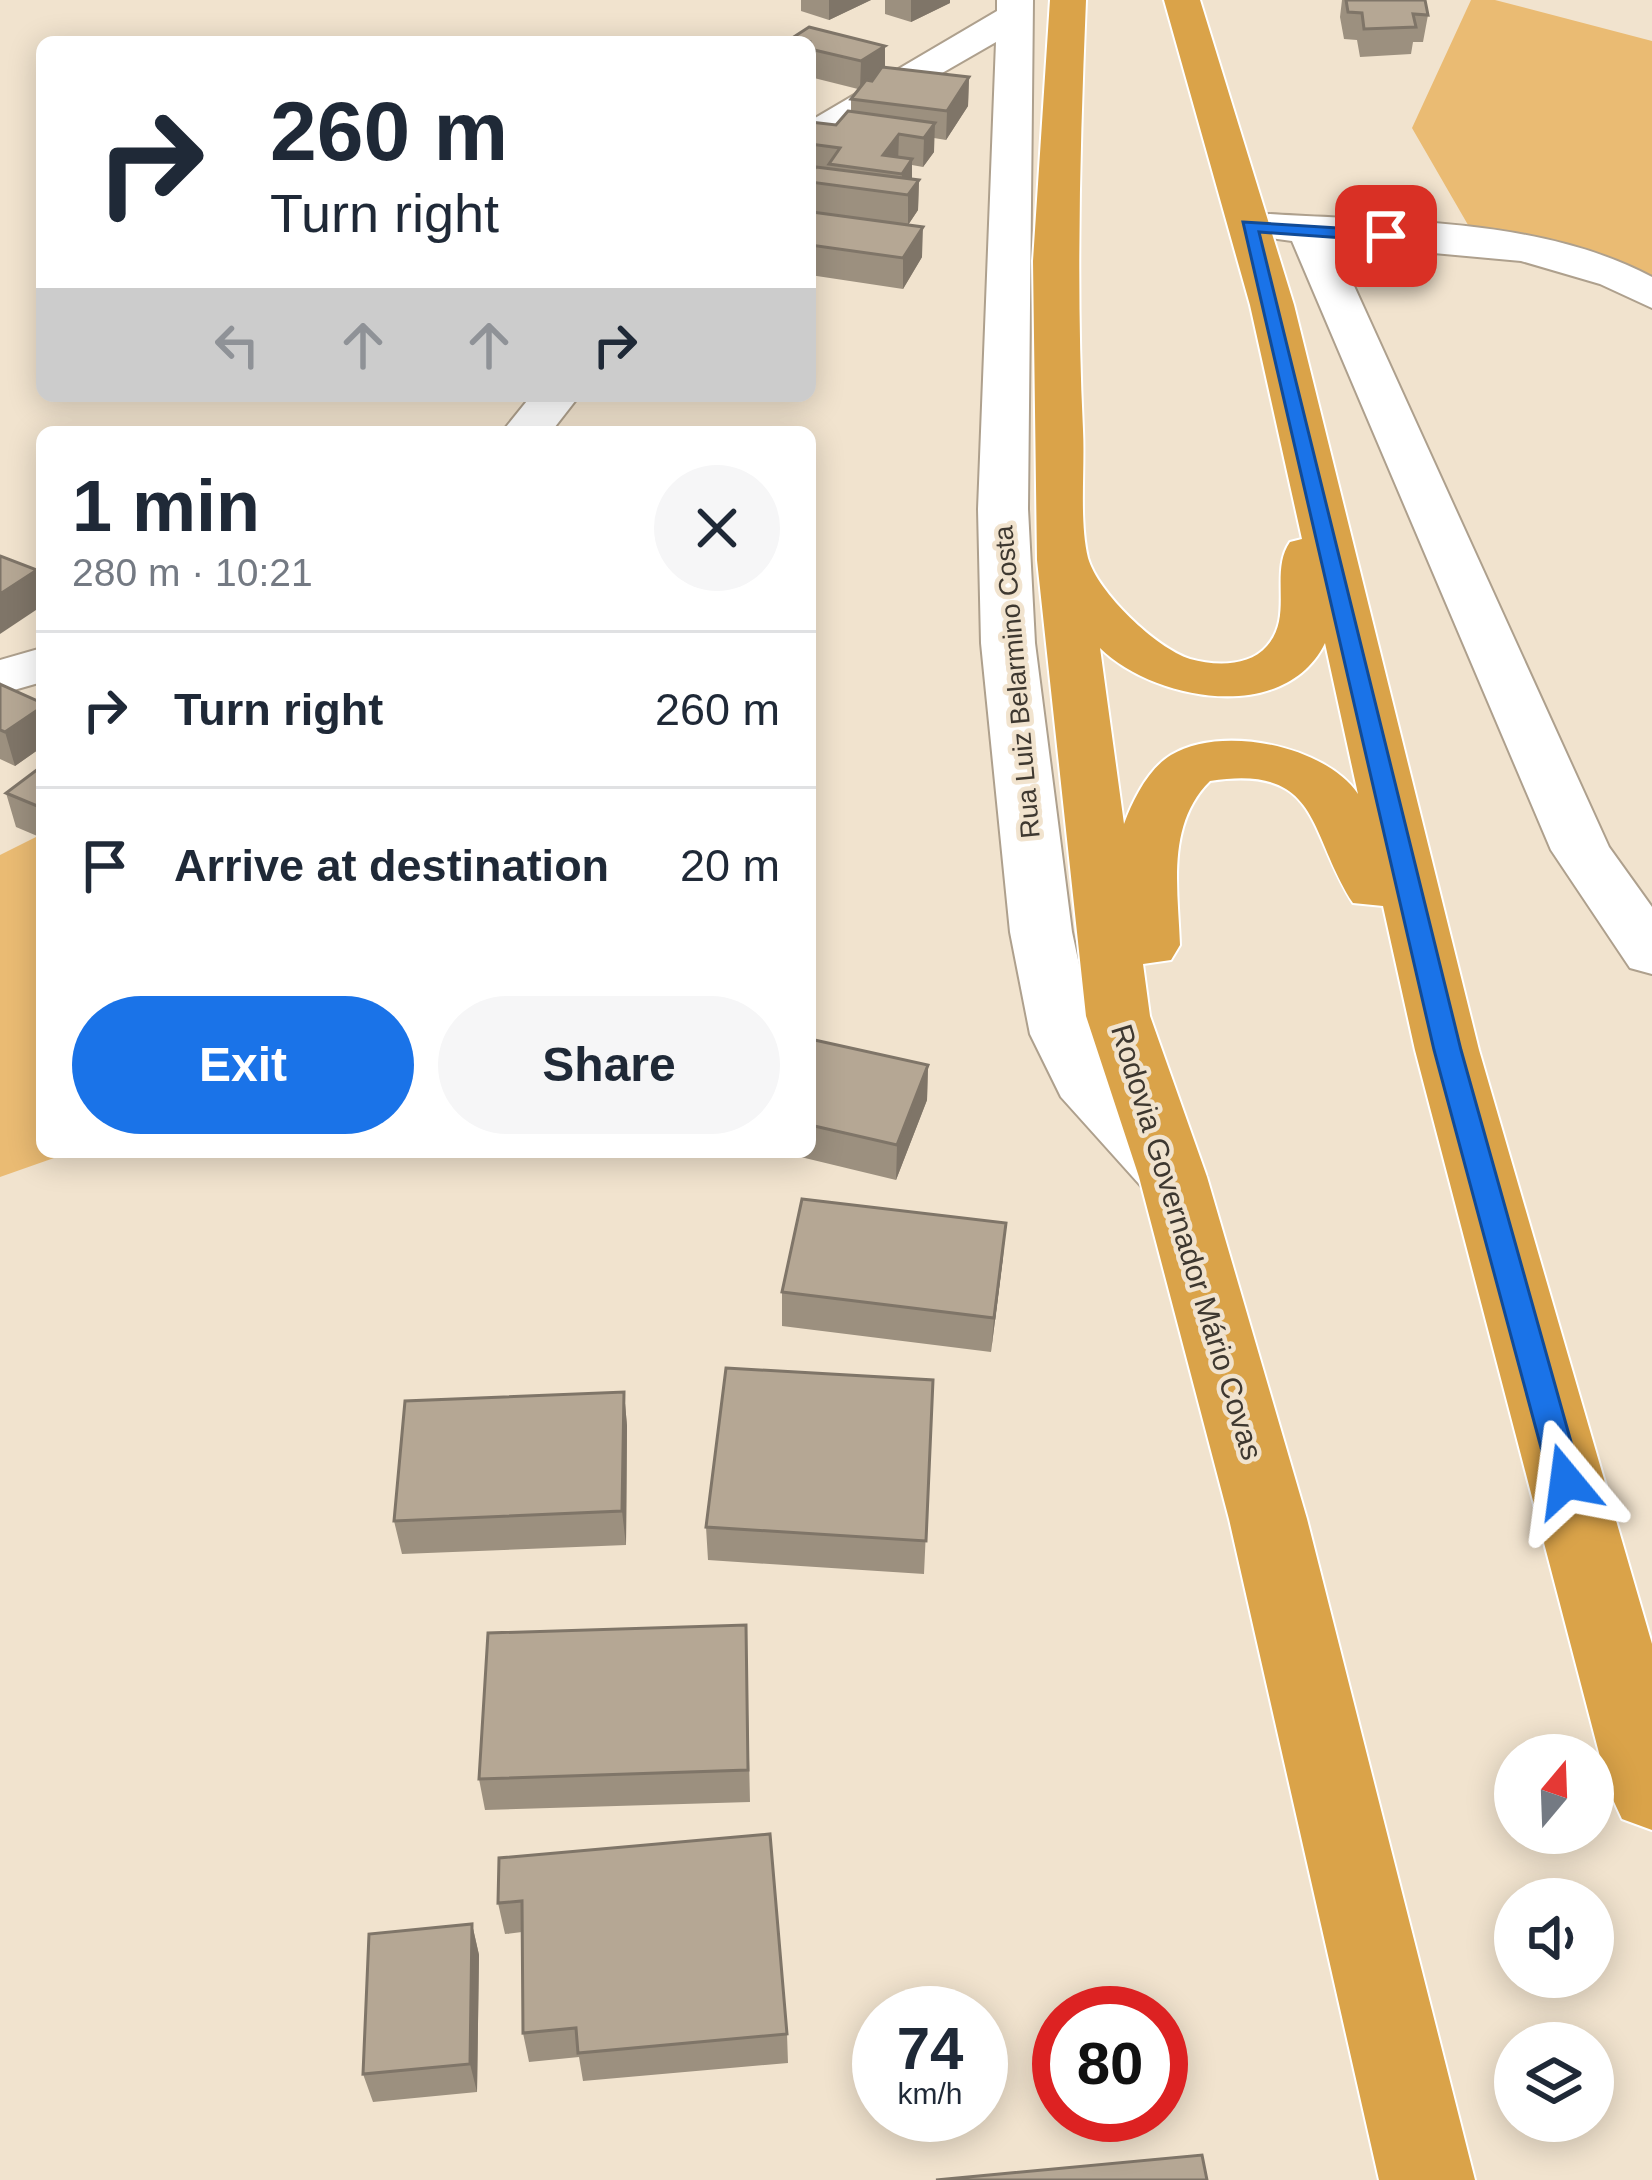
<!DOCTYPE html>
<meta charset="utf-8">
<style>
body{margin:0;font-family:Helvetica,sans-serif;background:#f6f6f7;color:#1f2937;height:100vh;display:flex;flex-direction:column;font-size:45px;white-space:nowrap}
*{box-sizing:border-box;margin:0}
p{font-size:39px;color:#747a83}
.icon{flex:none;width:66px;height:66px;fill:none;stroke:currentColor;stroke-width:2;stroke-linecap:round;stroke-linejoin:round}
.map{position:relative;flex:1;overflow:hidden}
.panel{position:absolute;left:36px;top:426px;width:780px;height:732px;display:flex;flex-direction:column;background:#fff;border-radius:18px;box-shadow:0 6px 30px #0003}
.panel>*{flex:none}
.top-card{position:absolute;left:36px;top:36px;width:780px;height:366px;border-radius:18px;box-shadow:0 6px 30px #0003;background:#fff;color:#1f2937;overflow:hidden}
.needle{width:78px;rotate:19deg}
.buttons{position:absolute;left:1494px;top:1734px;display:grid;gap:24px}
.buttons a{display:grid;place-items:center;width:120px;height:120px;border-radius:50%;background:#fff;box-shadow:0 6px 30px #0003;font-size:60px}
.speed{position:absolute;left:852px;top:1986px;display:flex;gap:24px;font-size:60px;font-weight:700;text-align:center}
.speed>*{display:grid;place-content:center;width:156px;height:156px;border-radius:50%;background:#fff;box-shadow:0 6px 30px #0003;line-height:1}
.speed small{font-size:30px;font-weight:400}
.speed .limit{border:18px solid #d22;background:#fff;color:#111}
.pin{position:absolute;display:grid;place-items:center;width:102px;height:102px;color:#fff;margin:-51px;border-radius:24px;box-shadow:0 6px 18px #0006}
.me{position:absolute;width:132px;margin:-66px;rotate:344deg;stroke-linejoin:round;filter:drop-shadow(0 0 9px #0008)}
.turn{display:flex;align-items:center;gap:42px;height:252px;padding:0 36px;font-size:54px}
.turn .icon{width:156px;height:156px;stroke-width:2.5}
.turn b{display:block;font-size:84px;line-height:102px}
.lanes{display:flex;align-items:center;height:114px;padding:0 36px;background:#0003;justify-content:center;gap:60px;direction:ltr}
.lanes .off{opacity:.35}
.round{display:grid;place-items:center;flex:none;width:126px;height:126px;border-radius:63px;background:#f6f6f7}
.headline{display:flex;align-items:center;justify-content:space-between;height:204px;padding:0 36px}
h1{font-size:72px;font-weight:600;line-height:90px}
.cta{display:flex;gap:24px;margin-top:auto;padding:24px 36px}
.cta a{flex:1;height:138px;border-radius:72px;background:#1a73e8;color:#fff;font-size:48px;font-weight:600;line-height:138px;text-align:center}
.cta a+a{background:#f6f6f7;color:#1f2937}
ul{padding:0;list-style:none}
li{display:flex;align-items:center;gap:36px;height:156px;padding:0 36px;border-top:3px solid #e0e1e3}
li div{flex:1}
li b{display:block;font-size:45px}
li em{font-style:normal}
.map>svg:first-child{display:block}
</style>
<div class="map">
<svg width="1652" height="2180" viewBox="0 0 1652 2180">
<rect width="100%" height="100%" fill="#f1e3ce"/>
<!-- green -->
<path fill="#eabb73" d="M1471,0h24l157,41v243l-177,-47 -63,-109z
M42,834v318h29l-71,25v-322z"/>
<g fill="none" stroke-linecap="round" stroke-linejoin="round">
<!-- minor casing -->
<g stroke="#aea08d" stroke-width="4">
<path id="minor" d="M997,0h36l-5,509 7,134 37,289 22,102 17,34 86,91 10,18 -10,18 -24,7 -24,-7 -88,-98 -31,-63 -20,-102 -29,-289 -3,-134 18,-467 -186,107v-28l187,-110z
M1269,214c125,8 270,3 383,63v31l-52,-24 -79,-23 -186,-17 274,603 43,60v67l-22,-6 -79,-118 -259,-609 -38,-5 -6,-9 6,-9z
M531,396h48l-28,36h-49z
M42,648v34l-42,12v-34z"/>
</g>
<!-- highway casing -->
<g stroke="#fff" stroke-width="4">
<path id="highway" d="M1050,0h36c-6,144 -10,286 -3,430 2,40 -4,90 5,128 10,35 68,90 102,101 25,7 59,8 77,-13 27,-30 2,-74 23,-104l12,-3 -52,-234 -86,-305h36l94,305 185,745 173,594v186l-30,-11 -13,-28 -194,-741 -32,-144 -30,-3c-46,-71 -31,-139 -143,-122 -44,43 -32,108 -30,164l-9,15 -28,4 7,52 57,161 100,342 168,661h-96l-150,-661 -90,-342 -53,-161 -49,-456 -4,-299zM1325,643l33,151c-32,-48 -137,-70 -187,-39 -23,14 -38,45 -47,69l-24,-176c54,53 185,77 225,-5z"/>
</g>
<!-- minor -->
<use href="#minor" fill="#fff" fill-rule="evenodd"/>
<!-- highway -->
<use href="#highway" fill="#daa349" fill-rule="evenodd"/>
</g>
<!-- wall -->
<path fill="#9c907f" d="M801,0h70l-42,20 -28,-9z
M885,0h65v3l-39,19 -26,-8z
M1342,0h83l3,15 -5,27h-10l-2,12 -51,3 -3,-17 -13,-1 -4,-22z
M810,42l75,4v21l84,10 -1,29 -22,34 -12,-2v14l-11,15 -11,-2v14l7,1 -1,30 -10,15 14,32 -19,32 -93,-14v-60l2,-3h-2v-90l26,3 15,-14v-12l7,-10 -48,-12z
M0,684l42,19v44l-27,19 -15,-7z
M42,766v72l-26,-11 -10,-34z
M810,1039l118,26 -1,35 -31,80 -116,-28h30z
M1003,1257l-12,95 -209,-26v-34z
M933,1380l-9,194 -216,-14 -2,-33z
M624,1392l3,34 -1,119 -224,9 -8,-33z
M746,1625l4,177 -265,8 -6,-31z
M499,1858l288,176 1,29 -205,18 -4,-24 -50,5 -6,-29 -1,-101 -17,2 -7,-31z
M472,1924l7,31 -2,137 -104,10 -10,-28z"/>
<!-- shaded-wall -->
<path fill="#7f7568" d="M829,0h42l-42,20z
M911,0h39v3l-39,19z
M885,46v28l-25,15 1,-28z
M969,77l-1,29 -22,34 1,-29z
M935,123l-1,29 -11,15 1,-29z
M899,134l-1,29 -15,-8z
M912,159v29l-11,6 1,-20z
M919,180l-1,30 -10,15v-30z
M923,227l-1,30 -19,32v-31z
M37,570l5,18v18l-42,28v-40z
M42,707v40l-27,19 -10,-34z
M928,1065l-1,35 -31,80 1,-35z
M1006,1223l-3,34 -12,95 3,-34z
M624,1392l3,34 -1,119 -4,-34z
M472,1924l7,31 -2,137 -7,-28z"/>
<!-- building -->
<path fill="#b5a794" stroke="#7f7568" stroke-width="3" d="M1346,0h79l3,15 -15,-1 3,13 -52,2 -2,-16 -14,-1z
M809,27l76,19 -24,15 -51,-12v-7h-24z
M882,67l87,10 -22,34 -96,-12 15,-19 6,1z
M848,111l87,12 -11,15 -25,-4 -16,21 29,4 -10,15 -73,-10 11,-16 -30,-4v-22l26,3z
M816,167l103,13 -11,15 -98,-13v-8z
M812,212l111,15 -20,31 -93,-13v-30z
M0,556l37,14 -37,24z
M0,684l42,19v4l-37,25 -5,-2z
M42,766v42l-36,-15z
M810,1039l118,26 -31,80 -87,-20z
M802,1199l204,24 -12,95 -212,-26z
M726,1368l207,12 -7,161 -220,-14z
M624,1392l-2,119 -228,10 11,-120z
M746,1625l2,145 -269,9 9,-146z
M770,1834l17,200 -209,19 -2,-25 -53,5 -1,-132 -24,2 1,-45z
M472,1924l-2,140 -107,10 6,-140z
M1202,2155l5,25h-271z"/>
<!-- route -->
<path fill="#1a73e8" stroke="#114b97" stroke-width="3" d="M1243,222l143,9 9,5 -9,5 -127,-9 202,818 121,431 -16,13 -16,-13 -116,-431z"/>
<g text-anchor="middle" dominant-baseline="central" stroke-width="9" stroke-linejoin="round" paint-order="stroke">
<!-- far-street labels -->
<g font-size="27" fill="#3e3830" stroke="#f1e3ce">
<text transform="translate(1017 682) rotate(-95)">Rua Luiz Belarmino Costa</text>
</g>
<!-- street labels -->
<g font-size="30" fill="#3e3830" stroke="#f1e3ce">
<text transform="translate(1187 1242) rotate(73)">Rodovia Governador Mário Covas</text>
</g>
</g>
</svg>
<div class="buttons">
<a><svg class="needle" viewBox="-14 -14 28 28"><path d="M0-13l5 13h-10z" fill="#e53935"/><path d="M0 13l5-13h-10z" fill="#747a83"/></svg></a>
<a><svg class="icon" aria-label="sound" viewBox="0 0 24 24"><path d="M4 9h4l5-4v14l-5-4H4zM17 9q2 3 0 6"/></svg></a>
<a><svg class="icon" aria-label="layers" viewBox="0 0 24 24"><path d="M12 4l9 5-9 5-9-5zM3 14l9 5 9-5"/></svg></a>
</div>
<div class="speed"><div>74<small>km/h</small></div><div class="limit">80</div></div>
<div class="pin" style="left:1386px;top:236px;background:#d93025"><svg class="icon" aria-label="arrive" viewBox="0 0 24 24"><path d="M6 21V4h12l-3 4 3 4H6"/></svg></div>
<svg class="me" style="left:1566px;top:1481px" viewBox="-20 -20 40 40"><path d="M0-17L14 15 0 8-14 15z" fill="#1a73e8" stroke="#fff" stroke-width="4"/></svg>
<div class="top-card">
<div class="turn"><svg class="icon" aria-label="right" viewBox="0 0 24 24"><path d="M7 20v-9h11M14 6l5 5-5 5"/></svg><div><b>260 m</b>Turn right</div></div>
<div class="lanes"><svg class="icon off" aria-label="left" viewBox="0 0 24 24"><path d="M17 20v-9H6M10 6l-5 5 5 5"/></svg><svg class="icon off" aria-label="ahead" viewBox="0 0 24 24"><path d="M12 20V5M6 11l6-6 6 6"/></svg><svg class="icon off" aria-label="ahead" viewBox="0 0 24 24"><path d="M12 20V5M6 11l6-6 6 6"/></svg><svg class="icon" aria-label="right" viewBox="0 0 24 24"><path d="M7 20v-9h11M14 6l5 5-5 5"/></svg></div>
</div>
<section class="panel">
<div class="headline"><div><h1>1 min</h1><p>280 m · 10:21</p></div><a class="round"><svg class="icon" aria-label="close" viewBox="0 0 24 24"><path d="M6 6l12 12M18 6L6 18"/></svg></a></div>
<ul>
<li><svg class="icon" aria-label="right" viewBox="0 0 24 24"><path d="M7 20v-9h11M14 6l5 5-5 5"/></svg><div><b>Turn right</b></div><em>260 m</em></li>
<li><svg class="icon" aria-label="arrive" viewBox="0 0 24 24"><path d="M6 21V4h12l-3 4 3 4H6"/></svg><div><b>Arrive at destination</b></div><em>20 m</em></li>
</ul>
<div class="cta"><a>Exit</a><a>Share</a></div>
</section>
</div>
